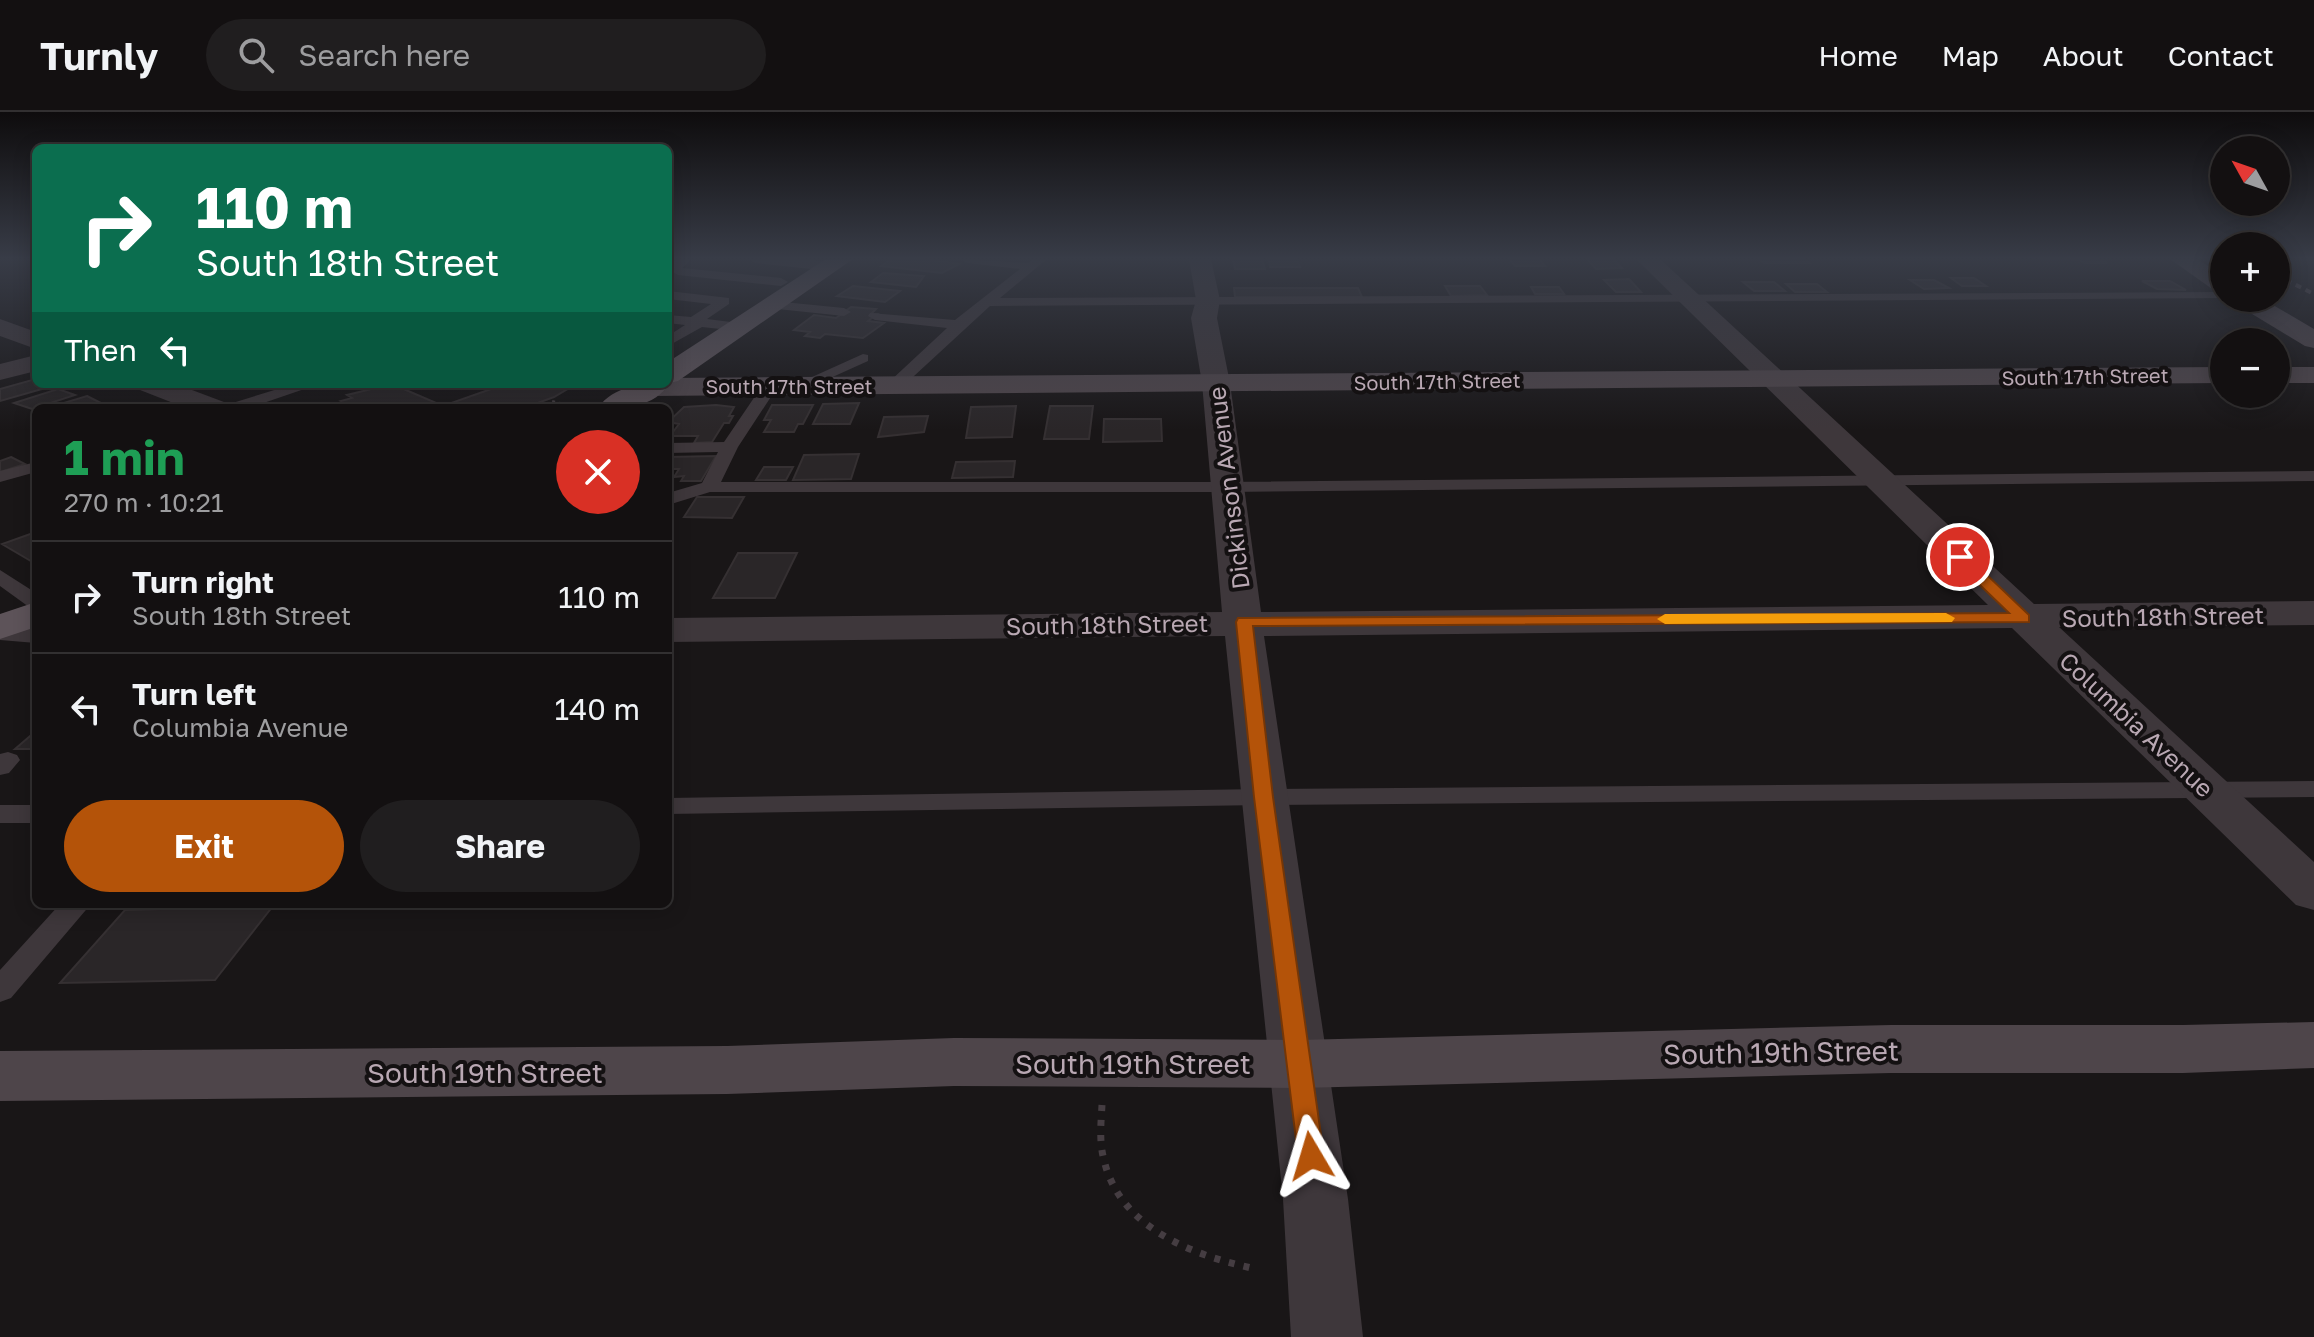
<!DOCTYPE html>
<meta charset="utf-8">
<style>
body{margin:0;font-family:"Golos Text",sans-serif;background:#201e1f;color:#f1f3f6;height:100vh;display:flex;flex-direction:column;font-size:30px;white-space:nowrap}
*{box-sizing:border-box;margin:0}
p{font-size:26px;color:#9d9d9f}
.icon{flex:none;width:44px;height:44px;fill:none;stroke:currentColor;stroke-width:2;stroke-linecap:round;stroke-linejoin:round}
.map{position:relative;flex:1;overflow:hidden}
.side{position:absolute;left:32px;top:292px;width:640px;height:504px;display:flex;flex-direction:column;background:#131011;border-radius:12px;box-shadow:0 4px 20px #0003,0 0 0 2px #323031}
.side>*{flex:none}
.top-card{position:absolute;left:32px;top:32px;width:640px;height:244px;border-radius:12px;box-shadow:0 4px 20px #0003,0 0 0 2px #323031;background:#0b6e4f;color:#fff;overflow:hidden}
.needle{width:52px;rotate:310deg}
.buttons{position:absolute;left:2210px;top:24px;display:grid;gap:16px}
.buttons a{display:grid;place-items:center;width:80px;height:80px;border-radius:50%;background:#131011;box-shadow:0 4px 20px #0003,0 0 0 2px #323031;font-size:40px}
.pin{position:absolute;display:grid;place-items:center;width:68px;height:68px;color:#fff;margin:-34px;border:4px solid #fff;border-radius:50%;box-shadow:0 2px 8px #0007}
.me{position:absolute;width:88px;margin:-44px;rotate:353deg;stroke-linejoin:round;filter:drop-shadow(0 0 6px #0008)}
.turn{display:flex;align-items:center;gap:28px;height:168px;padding:0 32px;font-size:36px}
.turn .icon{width:104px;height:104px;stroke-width:2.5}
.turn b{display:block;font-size:56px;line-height:68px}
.then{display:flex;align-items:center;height:76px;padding:0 32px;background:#0003;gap:16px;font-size:30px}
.round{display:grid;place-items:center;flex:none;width:84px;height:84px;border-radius:42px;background:#201e1f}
.head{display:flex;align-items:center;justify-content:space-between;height:136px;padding:0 32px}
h1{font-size:48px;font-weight:700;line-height:60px;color:#1e9e55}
.button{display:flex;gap:16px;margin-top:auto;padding:16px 32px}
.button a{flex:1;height:92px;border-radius:48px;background:#b45309;color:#fff;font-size:32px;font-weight:700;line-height:92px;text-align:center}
.button a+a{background:#201e1f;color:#f1f3f6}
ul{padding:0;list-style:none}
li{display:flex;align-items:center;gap:24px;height:112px;padding:0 32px;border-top:2px solid #323031}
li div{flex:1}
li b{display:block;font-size:30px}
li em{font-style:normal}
header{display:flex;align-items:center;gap:48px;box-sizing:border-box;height:112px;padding:0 40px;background:#131011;border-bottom:2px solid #323031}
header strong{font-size:38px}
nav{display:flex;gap:44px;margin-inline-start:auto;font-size:28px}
.search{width:560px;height:72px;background:#201e1f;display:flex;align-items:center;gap:20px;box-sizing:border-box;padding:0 28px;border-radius:44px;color:#9d9d9f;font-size:30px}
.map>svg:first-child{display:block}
</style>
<header>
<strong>Turnly</strong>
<div class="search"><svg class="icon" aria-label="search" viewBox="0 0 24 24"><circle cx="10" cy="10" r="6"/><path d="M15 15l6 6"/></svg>Search here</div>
<nav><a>Home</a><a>Map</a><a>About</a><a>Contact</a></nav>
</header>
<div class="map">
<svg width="2314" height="1225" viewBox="0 0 2314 1225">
<rect width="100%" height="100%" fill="#191617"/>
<!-- building -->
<path fill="#2a2628" stroke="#353032" stroke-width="2" d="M891,147h34l34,5 -17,9 -61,-7z
M1233,147h29l3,10h-30z
M1269,147h28l3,8h-30z
M1509,147h30l6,7h-30z
M1587,147h26l9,9 -26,1z
M1759,147h46l5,4h-46z
M2040,147h59l8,4h-22l-6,-3z
M883,161l41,3 -8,11 -45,-5z
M1951,166h23l12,8h-24z
M1629,167l12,13h-25l-12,-12z
M1910,168h24l15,8 -25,1z
M2142,169h28l16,9 -29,-1z
M1743,170h31l11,9h-31z
M1786,172h31l10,8h-32z
M853,174l47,5 -15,11 -48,-6z
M1445,174h35l7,9 -36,1z
M1531,175h28l5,7h-29z
M1234,176h124l4,9h-127z
M851,195l25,2 -5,5h6l-9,7 16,2 -21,15 -38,-4 -5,4 -15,-2 5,-4 -16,-2 20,-15 22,3z
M32,268l4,4 13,3 -49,14v-12z
M392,272l51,22 51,-18 -29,-4h111l-22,13 -30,11h-168l-15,-7 11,-3 -5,-3z
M58,277l17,6 -43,14 -18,-6z
M87,284l14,7 -11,3 3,2h-46z
M859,291l-9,21h-37l10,-20z
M716,293l18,2 -5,9h4l-4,7h-5l-12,19 -18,1 4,-7h-28l9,-12 -11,-2 16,-15z
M772,293h41l-10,19h-5l-4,8h-30l7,-12h-7z
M1016,294l-4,31 -46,1 5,-31z
M1050,294h43l-4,33h-45z
M928,304l-4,16 -46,5 6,-20z
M1104,307h57l1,22 -59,1z
M859,342l-8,25 -58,1 11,-25z
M716,344l-15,25h-20l3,-5 -10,1 5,-8h-11v-12z
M11,345l14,7 -25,8v-11z
M1015,349l-2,16 -61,1 4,-16z
M764,355h29l-7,13h-30z
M697,385h47l-12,21 -48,-1z
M36,420v32l-34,-20z
M738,441h59l-22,45h-62z
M36,619v18h-21z
M273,794l-58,74 -155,3 65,-73z"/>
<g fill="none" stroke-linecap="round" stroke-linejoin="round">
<!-- path-far1 -->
<path stroke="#453d42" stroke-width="4" stroke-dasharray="3 4" stroke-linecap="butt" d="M552,290l26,6"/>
<!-- path -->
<path stroke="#453d42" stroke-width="7" stroke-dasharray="6 9" stroke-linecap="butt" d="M1102,993c-1,18 -3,37 2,55 16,69 91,96 152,109"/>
<!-- lane -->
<path fill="#3e373b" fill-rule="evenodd" d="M677,147h15l-10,9 99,10 7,4 -7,4 -103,-11 -10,-6v-5z
M749,147c22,0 70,-4 87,8l-6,4 -75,-8z
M961,147l67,4 5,-4h14l-47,39 1224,-6v6h5l-1239,8 -89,82h-12v-6l58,-54 -72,-8 -7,-4 2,-3 85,7 65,-51 -53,-6z
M668,179l61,7v6l-22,15 32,4 7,4 -7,4 -37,-4 -34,19v-10l17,-11 -17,-2v-8l23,2 20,-13 -43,-5z
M773,189l71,7 7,4 -7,4 -76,-8v-6z
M863,242l5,1v6l-62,28 -6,2 -8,-5z
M770,269l8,5 -40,61 -17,35h505l1088,-11v10l-1088,11h-516l-42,13v-12l34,-10 16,-31 -50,1v-10l56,-1 40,-59z
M294,272h25l-70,24h-25l2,-3z
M36,350v10l-36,10v-11z
M0,458l36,23v16l-7,-2 -29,-21z
M8,640l9,3 3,5 -11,13 -9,2v-21z
M2314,669v16l-1051,8 -595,9v-16l595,-9z
M0,693h36v18h-36z
M60,792h31l-80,94 -11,4v-32z"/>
<!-- street -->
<path fill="#3e373b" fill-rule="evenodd" d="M1189,147h22l9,41 -3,18 13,65 31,229 727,-7 -352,-346h24l374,345 280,-3v24l-255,2 255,235v48l-18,-5 -284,-277 -748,8 84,563 15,138h-72l-8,-138 -58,-563 -557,6v-24l554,-6 -20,-229 -11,-65 5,-18z
M0,207l36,13v17l-36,-13z
M36,243v16l-36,9v-16z
M136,272h40l48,18 4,6h-42l-46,-18z
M0,504l36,3v24l-36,-3z"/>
<!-- secondary -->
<path fill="#4e454a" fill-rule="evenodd" d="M2170,147h27l27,17v17l-9,-2z
M2231,186h30l53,31v19l-9,-2 -71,-43z
M2224,255v16l-1573,13 -10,-3 -4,-6 2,-3h29v-6z
M2276,255h38v16h-38z
M2314,910v46l-131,5h-292l-592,15 -345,-2 -227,8 -727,7v-50l727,-5 227,-8 345,2 592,-15h292z"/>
<!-- primary -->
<path fill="#5d5359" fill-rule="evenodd" d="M826,147h27l-175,122 -9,2c-13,25 -47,25 -71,25 16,-23 45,-24 70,-24v-22z
M36,490v25l-36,12v-25z"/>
<!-- rail -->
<path stroke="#534a4f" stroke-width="4" stroke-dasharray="6 5" stroke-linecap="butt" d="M2276,163l38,19"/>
</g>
<!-- sky -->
<linearGradient id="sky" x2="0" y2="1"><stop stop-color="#0e0c0d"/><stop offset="0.46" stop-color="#383c47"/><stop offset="1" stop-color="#383c47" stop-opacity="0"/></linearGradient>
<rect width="2314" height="318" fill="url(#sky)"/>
<!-- route -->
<path fill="#b45309" stroke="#753606" stroke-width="2" d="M1960,440l5,2 64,61v7l-776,4 20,171 51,359 -4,8 -9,4 -9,-4 -4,-8 -44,-359 -18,-175 2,-4 771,-5 -55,-53 -2,-3z"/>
<!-- slow -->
<path fill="#f59e0b" d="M1946,501l9,5 -3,4 -287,2 -8,-5 8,-5z"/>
<g text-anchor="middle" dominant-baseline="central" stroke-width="8" stroke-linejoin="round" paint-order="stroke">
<!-- far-street labels -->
<g font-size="20" fill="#b9a8b3" stroke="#141112">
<text transform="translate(2085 264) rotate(-1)">South 17th Street</text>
<text transform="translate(1437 269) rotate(-1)">South 17th Street</text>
<text x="789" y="274">South 17th Street</text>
</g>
<!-- street labels -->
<g font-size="24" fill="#b9a8b3" stroke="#141112">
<text transform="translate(1228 376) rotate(-97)">Dickinson Avenue</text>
<text transform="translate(2163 504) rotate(-1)">South 18th Street</text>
<text transform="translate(1107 512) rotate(-1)">South 18th Street</text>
<text transform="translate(2137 612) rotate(43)">Columbia Avenue</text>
</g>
<!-- near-street labels -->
<g font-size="28" fill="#b9a8b3" stroke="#141112">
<text transform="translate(1781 940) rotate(-1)">South 19th Street</text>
<text x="1133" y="951">South 19th Street</text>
<text x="485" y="960">South 19th Street</text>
</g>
</g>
</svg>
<div class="buttons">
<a><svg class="needle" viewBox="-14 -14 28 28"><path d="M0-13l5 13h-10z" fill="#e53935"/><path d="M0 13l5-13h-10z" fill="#9d9d9f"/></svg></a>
<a>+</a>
<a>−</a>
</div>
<div class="pin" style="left:1960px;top:445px;background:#d93025"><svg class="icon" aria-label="arrive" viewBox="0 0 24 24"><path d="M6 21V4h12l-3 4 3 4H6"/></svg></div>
<svg class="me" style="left:1311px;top:1044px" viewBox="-20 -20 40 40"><path d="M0-17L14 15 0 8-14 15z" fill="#b45309" stroke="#fff" stroke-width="4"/></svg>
<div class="top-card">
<div class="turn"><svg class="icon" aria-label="right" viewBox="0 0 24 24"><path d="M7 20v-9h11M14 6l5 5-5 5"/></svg><div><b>110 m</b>South 18th Street</div></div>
<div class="then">Then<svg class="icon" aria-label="left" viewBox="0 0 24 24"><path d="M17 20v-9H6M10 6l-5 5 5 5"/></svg></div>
</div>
<section class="side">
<div class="head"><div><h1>1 min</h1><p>270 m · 10:21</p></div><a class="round" style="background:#d93025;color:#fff"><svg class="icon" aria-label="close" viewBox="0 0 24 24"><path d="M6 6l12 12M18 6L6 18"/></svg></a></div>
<ul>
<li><svg class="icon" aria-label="right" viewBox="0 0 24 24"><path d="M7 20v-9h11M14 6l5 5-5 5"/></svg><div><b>Turn right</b><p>South 18th Street</p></div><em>110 m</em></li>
<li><svg class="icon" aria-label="left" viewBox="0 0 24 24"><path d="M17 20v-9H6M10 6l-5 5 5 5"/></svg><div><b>Turn left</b><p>Columbia Avenue</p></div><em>140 m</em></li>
</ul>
<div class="button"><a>Exit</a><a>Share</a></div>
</section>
</div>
